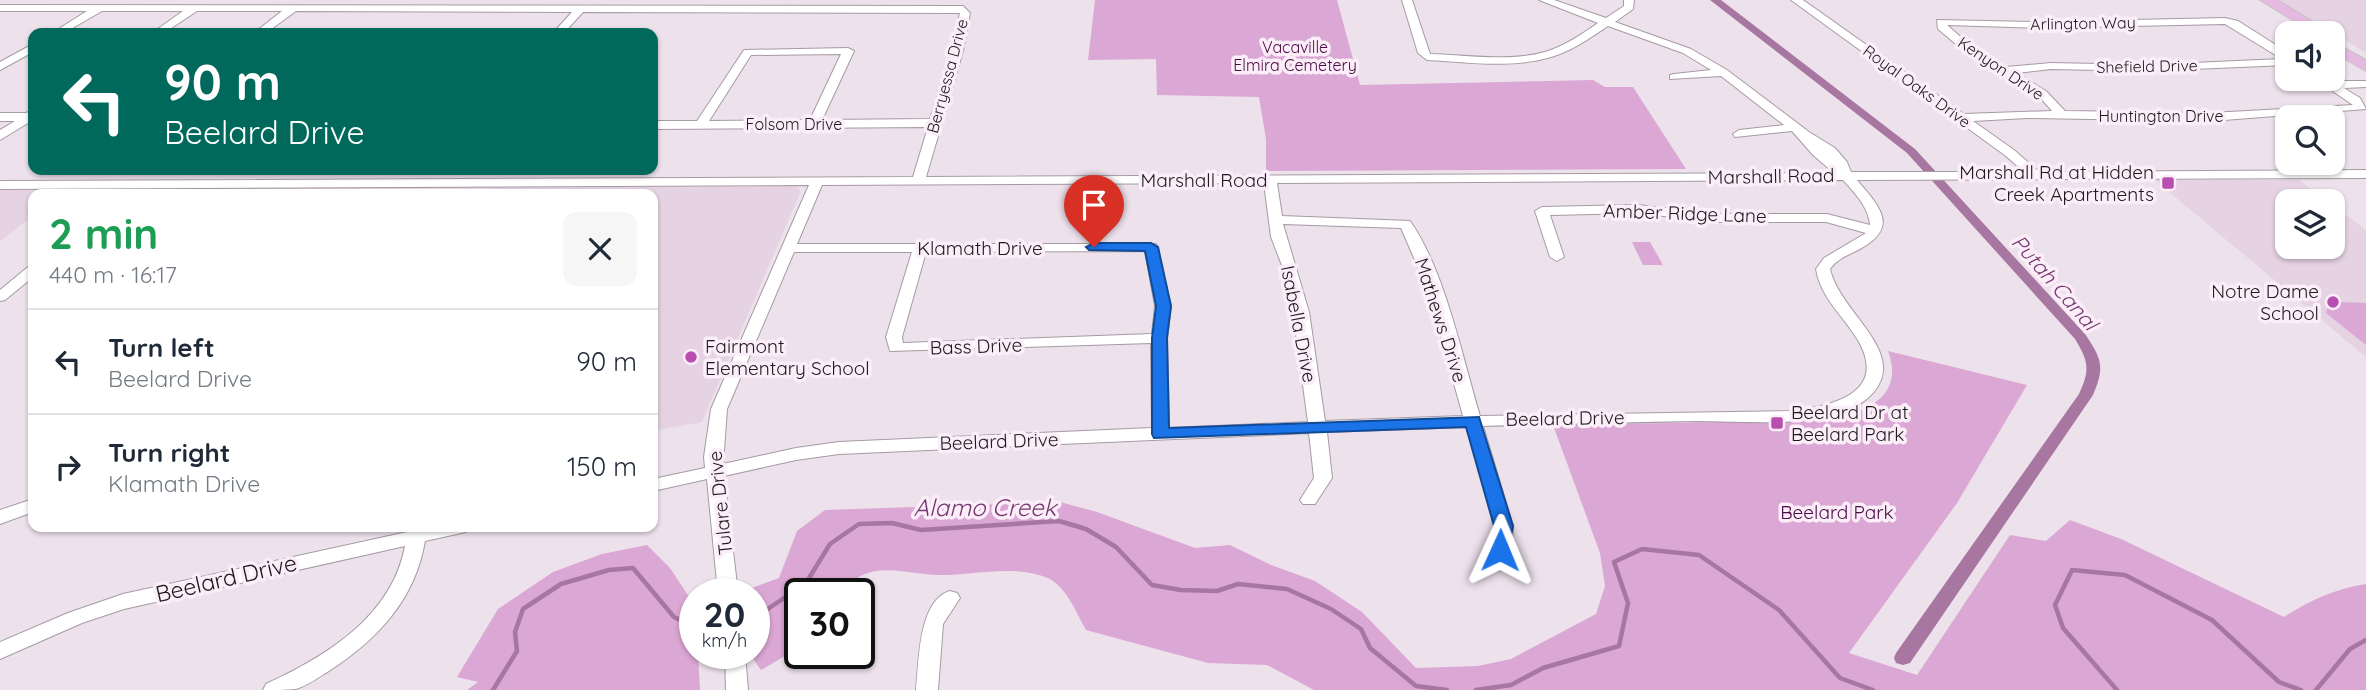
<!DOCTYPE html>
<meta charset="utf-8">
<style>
body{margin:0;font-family:Quicksand,sans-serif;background:#f6f6f7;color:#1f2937;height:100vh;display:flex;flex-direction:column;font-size:26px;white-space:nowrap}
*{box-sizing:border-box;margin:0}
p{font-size:23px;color:#747a83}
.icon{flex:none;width:38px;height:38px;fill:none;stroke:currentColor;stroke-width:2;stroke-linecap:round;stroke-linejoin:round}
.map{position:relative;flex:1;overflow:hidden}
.drawer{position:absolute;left:28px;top:189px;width:630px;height:343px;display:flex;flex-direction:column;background:#fff;border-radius:14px;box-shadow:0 2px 5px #0004}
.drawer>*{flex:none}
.guide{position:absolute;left:28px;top:28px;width:630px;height:147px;border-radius:14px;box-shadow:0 2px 5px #0004;background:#00695c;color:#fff;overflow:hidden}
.controls{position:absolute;left:2275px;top:21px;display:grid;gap:14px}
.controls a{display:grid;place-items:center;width:70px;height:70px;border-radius:14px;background:#fff;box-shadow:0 2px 5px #0004;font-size:35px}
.speed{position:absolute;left:679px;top:578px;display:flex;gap:14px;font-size:35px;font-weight:700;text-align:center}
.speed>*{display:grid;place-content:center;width:91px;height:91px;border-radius:50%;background:#fff;box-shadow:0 2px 5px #0004;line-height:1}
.speed small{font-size:18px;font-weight:400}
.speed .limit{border:4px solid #111;border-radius:10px;background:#fff;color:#111}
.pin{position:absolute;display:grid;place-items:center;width:60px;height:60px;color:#fff;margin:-72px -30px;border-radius:50% 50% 50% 0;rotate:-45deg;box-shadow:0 0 7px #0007}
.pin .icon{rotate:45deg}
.me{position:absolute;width:77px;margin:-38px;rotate:1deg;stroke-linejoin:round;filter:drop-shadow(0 0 5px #0008)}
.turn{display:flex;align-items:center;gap:24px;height:147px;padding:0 21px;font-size:32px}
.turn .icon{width:91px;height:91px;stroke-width:2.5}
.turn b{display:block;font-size:49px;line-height:60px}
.round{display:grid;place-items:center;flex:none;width:74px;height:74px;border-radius:14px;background:#f6f6f7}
.headline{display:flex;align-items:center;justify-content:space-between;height:119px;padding:0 21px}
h1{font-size:42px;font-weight:800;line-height:52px;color:#1e9e55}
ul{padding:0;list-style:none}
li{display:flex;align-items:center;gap:21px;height:105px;padding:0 21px;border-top:2px solid #e0e1e3}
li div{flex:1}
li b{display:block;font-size:26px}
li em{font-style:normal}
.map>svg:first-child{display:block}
</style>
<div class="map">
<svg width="2366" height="690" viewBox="0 0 2366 690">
<rect width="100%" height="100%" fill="#ede1eb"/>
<!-- built -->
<path fill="#e5d2e2" d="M2275,0h91v53l-33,-20z
M2155,180h144l28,21h-40v46h46v-42l33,25v127z
M791,186l8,2 1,5 -98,229 -49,9v-237h-164l5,-6z
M70,189l-7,5h-30v22l-33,25v-51z"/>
<!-- green -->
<path fill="#dba7d4" d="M1095,0h242l23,85 233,-5 12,7h28l53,82 -420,2v-32l-7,-42 -102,-2 -1,-36 -68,1z
M1632,242h18l13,23h-20z
M2339,302l27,1v42l-40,-32 3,-10z
M1888,351l139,34 -70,118 -108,150 68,22 93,-140 36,6 24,-21 51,19 163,78c27,-17 50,-28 82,-33v106h-1052l-47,-25 -59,-2 -122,-33c-9,-16 -20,-44 -38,-52 -35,-14 -72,-3 -108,-3 -24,0 -53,-10 -75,-1 -11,4 -13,10 -18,19h-47v54l-39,23 -12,-17h5v-60h-9l-1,-2 35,-13 18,-47 28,-21 235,-8 37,10 98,36 35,-3 41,20 44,16 47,31 54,56 62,-2 33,-7 85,-45 9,-28 -5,-33 -47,-128 282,-5c35,-11 69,-25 53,-69z
M647,545l23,23 25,38v47h3l2,37h-233l11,-8 -21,-5 41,-68 55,-37 49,-18z"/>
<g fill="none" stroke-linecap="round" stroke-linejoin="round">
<!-- stream -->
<path stroke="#a776a1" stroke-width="4.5" d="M754,615l8,-2 44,-30 24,-39 29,-20 33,-1 29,7 138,-9 27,8 30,18 36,38 29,5 36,1 21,-7 49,5 44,20 30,20 9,19 46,38 31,4
M493,690l24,-39 -2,-19 8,-23 38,-25 48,-14 24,-2 41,49 21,10
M1476,690l35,-5 32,-17 76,-22 9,-43 -14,-41 28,-13 57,6 80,55 61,68 33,12
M2117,690l-54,-62 -8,-23 17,-35 53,5 87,45 67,62 22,8
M2316,690l34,-41 16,-9"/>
<!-- canal -->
<path fill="#a776a1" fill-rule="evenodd" d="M1710,0h11l194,149 170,185c17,25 20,33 8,61l-183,268 -7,2 -7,-2 -2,-5 2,-5 183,-259c11,-24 10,-32 -4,-55l-168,-186z"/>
<!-- minor casing -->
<g stroke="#a69aa4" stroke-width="2">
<path id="minor" d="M1402,0h10l18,54c37,1 80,8 115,-2 20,-6 37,-18 53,-29l-59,-23h15l52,18 18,-12v-6h10l-1,9 -18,13 76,27 36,21 82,62 26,16 12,14 4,10h173l-18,-16 -215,-156h12l161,114 88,-3 -14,-16 -75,-45 -25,-21 -1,-9 102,2 186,-4 13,3 49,31v13l-141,6 -95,-2 -35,4 30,18 19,20 146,2 142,-8 -38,-26h14l4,2h33v6l-22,1 16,10 6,11 -155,12 -184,-3 -54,3 41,29 25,22 327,-2v8l-509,2c24,28 43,48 1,70 -10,5 -21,9 -28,19 8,36 56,69 53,102 -2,22 -25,37 -44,42 -46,14 -95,8 -143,8 -71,1 -142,3 -213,5l30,100c0,14 -4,30 -10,43l-7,2 -7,-2 -3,-5 9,-28v-10l-28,-99 -140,5 5,46 -17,26h-12l-3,-4 14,-22 -5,-45 -470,21 -43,6 -72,16 14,117h-20l-11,-114 -54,12v-12l52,-11 -1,-11 7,-48 98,-224 -809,4v-8l913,-4 15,-50 -275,2v-8h44l47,-71 104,-2 6,3 -32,69 108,-1 21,-68 9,-38 -377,-1 -19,21h-11l19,-21 -276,-1 -30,22h-12l28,-22h-85l-33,22h-12l31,-22h-81l-38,22h-12l35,-22h-87v-6l963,1 7,7 -7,38 -37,126 908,-4 -21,-18 -21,-24 -57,6 -2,-3 6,-4 45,-5 -63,-49 -51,3v-4l4,-1 37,-4 -28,-17 -75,-27c-18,12 -36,25 -57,31 -39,12 -85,5 -124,3l-9,-7zM2225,24l57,35 -136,6 -95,-2 -45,4 -35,-21 -24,-21 92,3zM841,54l-31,66 -101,1 42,-66zM1843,180c12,13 26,28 27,45l-43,-11h-109l-81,-9 -95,2 -7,4 15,46 7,4 7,-4 -14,-42 87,-2 81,9h108l40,11 -42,25 -8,11c5,30 28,47 43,73 29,53 -31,65 -69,69l-310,5c-17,-57 -36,-148 -70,-195l-128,-5 -5,-33zM1264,183l7,54 12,31 10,44 15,110 -139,6 -2,-90 4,-32 -15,-62h-359l25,-59zM1283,224l118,4 27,62 35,126 -138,5 -16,-109zM1145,251l10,55 -3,28 -249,9 -1,-6 24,-85zM794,252h118l-26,85 4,14 261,-8 1,85 -313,14 -43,6 -73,16 4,-55z
M33,44v8l-33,18v-8z
M33,110v10l-33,20v-10l15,-9h-15v-8h26z
M33,266v11l-28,23 -5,1v-11l28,-23z
M33,499v13l-33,12v-14z
M430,527h38l-2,5 -41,9c-10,59 -48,99 -96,130 -10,6 -22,15 -33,18 -10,1 -23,1 -33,1l3,-6c61,-28 126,-68 139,-138l-281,63 -42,14 -82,36v-17l68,-29 55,-19z
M950,591l7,2 3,5 -17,26 -5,66h-22c3,-27 2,-90 34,-99z
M725,653h20l3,37h-22z"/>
</g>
<!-- major casing -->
<g stroke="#c4c3c4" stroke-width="2">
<path id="major" d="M2260,0h17l54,33h-17z
M2333,42l33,18v11l-33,-19z"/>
</g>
<!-- minor -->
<use href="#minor" fill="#fff" fill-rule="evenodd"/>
<!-- major -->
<use href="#major" fill="#e6b9e1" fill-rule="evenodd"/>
</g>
<!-- route -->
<path fill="#1a73e8" stroke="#114b97" stroke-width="2" d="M1094,243h57l7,4 13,59 -4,32 2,90 310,-11 34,109 -6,29h-14l-3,-5 4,-24 -28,-99 -312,11 -2,-4v-96l4,-32 -11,-55 -56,-1 -3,-3z"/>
<!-- markers -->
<g fill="#b84eaf" stroke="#fbeef9" stroke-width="2.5">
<rect x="2161" y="176" width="14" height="14" rx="3.5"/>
<circle cx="2333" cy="302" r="7"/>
<circle cx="691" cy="357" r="7"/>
<rect x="1770" y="416" width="14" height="14" rx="3.5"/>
</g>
<g text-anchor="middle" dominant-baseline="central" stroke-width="7" stroke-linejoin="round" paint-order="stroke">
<!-- far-street labels -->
<g font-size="16" fill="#1d191c" stroke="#fbeef9">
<text transform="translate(2083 23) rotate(-1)">Arlington Way</text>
<text transform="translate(2147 66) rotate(-1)">Shefield Drive</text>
<text transform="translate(2001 68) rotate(34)">Kenyon Drive</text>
<text transform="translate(947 76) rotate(-75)">Berryessa Drive</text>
<text transform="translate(1917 86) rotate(36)">Royal Oaks Drive</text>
<text x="2161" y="116">Huntington Drive</text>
<text x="794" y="124">Folsom Drive</text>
</g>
<!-- far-park labels -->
<g font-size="16" fill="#480944" stroke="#fbeef9">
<text x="1295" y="47">Vacaville<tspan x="1295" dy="18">Elmira Cemetery</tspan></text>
</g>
<!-- poi labels -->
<g font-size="19" fill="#1d191c" stroke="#fbeef9" text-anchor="end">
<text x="2154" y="172">Marshall Rd at Hidden<tspan x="2154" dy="22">Creek Apartments</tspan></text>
<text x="2319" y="291">Notre Dame<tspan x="2319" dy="22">School</tspan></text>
<text x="705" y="346" text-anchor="start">Fairmont<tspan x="705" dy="22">Elementary School</tspan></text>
<text x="1791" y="412" text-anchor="start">Beelard Dr at<tspan x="1791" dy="22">Beelard Park</tspan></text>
</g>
<!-- street labels -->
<g font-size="19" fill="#1d191c" stroke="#fbeef9">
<text transform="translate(1771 176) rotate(-1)">Marshall Road</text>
<text x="1204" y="180">Marshall Road</text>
<text transform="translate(1685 213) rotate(2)">Amber Ridge Lane</text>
<text x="980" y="248">Klamath Drive</text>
<text transform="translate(1441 320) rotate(72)">Mathews Drive</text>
<text transform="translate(1299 324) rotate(79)">Isabella Drive</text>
<text transform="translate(976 346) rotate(-2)">Bass Drive</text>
<text transform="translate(1565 418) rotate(-1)">Beelard Drive</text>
<text transform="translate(999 441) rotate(-2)">Beelard Drive</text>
<text transform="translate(720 503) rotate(-96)">Tulare Drive</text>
</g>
<!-- park labels -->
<g font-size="19" fill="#480944" stroke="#fbeef9">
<text x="1837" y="512">Beelard Park</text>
</g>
<!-- water labels -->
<g font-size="21" font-style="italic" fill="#763870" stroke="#fbeef9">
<text transform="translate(2055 282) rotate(49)">Putah Canal</text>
</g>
<!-- near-street labels -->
<g font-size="23" fill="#1d191c" stroke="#fbeef9">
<text transform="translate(226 578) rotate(-13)">Beelard Drive</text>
</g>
<!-- near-water labels -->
<g font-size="24" font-style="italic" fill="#763870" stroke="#fbeef9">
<text x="985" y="507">Alamo Creek</text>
</g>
</g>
</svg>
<div class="controls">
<a><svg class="icon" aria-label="sound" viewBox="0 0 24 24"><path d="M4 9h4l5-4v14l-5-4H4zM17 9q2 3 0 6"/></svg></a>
<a><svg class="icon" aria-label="search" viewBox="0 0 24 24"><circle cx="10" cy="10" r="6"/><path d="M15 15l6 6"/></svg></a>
<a><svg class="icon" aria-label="layers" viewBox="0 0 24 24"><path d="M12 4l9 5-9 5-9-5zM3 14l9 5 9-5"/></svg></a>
</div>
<div class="speed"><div>20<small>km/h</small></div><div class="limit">30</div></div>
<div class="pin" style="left:1094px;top:247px;background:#d93025"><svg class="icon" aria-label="arrive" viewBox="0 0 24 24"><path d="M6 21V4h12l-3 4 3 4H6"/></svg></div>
<svg class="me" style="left:1500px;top:550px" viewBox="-20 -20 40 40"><path d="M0-17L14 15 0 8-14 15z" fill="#1a73e8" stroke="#fff" stroke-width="4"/></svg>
<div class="guide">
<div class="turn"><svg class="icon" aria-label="left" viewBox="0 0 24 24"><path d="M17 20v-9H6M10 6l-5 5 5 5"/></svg><div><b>90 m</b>Beelard Drive</div></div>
</div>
<section class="drawer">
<div class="headline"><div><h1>2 min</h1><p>440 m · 16:17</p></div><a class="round"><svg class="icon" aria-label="close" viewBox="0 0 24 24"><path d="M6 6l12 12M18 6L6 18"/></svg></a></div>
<ul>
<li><svg class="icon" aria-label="left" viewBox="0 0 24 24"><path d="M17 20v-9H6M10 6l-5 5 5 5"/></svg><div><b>Turn left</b><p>Beelard Drive</p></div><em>90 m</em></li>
<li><svg class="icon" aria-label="right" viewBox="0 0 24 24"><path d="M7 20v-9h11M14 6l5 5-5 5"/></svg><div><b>Turn right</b><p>Klamath Drive</p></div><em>150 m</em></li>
</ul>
</section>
</div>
